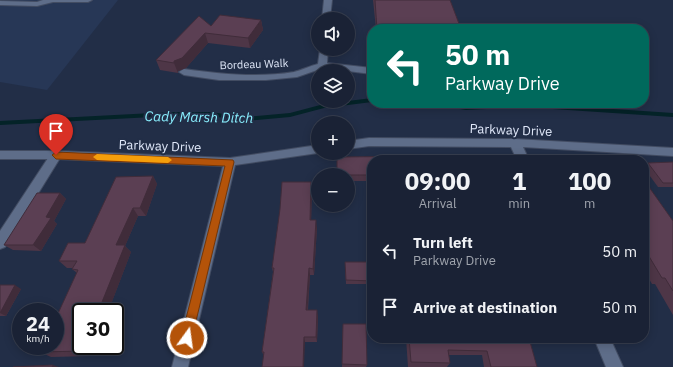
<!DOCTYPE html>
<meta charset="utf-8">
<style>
body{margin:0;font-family:"IBM Plex Sans",sans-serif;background:#272f41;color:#f1f3f6;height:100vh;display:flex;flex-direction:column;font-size:15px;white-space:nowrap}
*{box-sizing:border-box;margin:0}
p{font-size:13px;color:#9fa4ad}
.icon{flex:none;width:22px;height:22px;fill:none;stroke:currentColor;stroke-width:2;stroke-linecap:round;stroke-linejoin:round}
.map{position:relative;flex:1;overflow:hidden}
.sheet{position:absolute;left:367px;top:155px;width:282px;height:188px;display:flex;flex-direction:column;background:#1a2235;border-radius:16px;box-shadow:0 2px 10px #0003,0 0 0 1px #383f50}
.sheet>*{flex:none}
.hud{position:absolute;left:367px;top:24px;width:282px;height:84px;border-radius:16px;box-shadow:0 2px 10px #0003,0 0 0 1px #383f50;background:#00695c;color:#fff;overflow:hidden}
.tools{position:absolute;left:311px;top:12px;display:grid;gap:8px}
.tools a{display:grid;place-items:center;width:44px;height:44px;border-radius:50%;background:#1a2235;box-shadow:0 2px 10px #0003,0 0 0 1px #383f50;font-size:20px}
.speed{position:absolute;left:12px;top:303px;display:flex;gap:8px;font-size:20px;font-weight:700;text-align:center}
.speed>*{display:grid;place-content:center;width:52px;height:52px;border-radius:50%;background:#1a2235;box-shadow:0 2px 10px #0003,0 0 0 1px #383f50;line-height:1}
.speed small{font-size:10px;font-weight:400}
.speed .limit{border:2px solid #111;border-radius:6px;background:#fff;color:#111}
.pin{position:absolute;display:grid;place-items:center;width:34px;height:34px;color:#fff;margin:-41px -17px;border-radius:50% 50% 50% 0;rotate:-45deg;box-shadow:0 0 4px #0007}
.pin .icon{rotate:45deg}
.me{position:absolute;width:44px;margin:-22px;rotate:14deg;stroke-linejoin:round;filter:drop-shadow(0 0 3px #0008)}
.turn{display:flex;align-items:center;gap:14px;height:84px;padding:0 12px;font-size:18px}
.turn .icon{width:52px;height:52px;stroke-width:2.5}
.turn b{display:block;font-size:28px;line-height:34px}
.eta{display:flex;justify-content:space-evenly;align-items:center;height:68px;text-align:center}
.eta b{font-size:24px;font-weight:700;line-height:28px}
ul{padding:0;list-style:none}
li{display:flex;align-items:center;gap:12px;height:56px;padding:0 12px}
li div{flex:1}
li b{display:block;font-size:15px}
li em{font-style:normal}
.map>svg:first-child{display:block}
</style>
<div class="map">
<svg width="673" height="367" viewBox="0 0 673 367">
<rect width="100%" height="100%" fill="#222e47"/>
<!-- built -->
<path fill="#273756" d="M0,0h118l-71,90 -47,-8z"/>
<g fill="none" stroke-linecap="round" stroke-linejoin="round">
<!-- stream -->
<path fill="#042328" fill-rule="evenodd" d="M372,98v4l-48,6 -34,9 -44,4 -36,-5h-38l-172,9v-4l172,-9h38l36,5 44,-4 34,-9z
M431,103h15l20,3 57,-3 150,10v4l-150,-10 -57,3 -32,-5z"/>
<!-- lane casing -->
<g stroke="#424c62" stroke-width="2">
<path id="lane" d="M43,0h49l-4,2h-35l-16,4 -37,-1v-4l37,1z
M56,151l4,1 2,3 -2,3 -55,89 -5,2v-18l52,-79z"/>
</g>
<!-- street casing -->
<g stroke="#424c62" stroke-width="2">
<path id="street" d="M324,0h8l-2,19h-8z
M320,49h8l-1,14 45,5v6l-49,-6 -26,9 -31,3h-47l-35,-5 -5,-3 5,-3c36,5 74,9 110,3 8,-2 16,-6 24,-8z
M369,138l146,1 158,9v8l-150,-9 6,13h-12l-6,-13 -142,-1 -21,3v-8z
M318,145v8l-83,12 -47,202h-16l51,-201 -167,-7h-56v-8h56l174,7z
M594,338h16l13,29h-17z"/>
</g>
<!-- lane -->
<use href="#lane" fill="#5e6d89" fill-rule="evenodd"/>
<!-- street -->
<use href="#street" fill="#5e6d89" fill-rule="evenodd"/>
</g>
<!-- wall -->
<path fill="#4e3647" d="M373,0h77l11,29h-85z
M261,20l2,10 -13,18 -42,-5 -22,25 -8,3v2l-18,-3 -4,-10 55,-34z
M372,160v21h-24v-6z
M673,162v25h-15l-14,-19v-2l4,-3z
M153,176l4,8 -11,32h-8l-13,30 6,6 -40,104 -40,1 -11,-5 37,-79 -5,-4 1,-1h-6l-8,-7 26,-18z
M644,180l29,41v94l-18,-31h-3l-8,-14z
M311,182l1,7 -1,31 6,8 -3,47h-4l-2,35 10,6 -1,26h-12l-42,12 -1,-2 11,-80 -1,-4z
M60,193l6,6 -12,22 3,3 -16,27 -28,-1 -9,-5z
M345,262h27v22h-26z
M0,285l21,4 -15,27h-6z
M343,324l24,41 -1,2h-24z
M406,338h123l8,29h-53l-2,-12h-33l1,8 -3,4h-39z"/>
<!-- shaded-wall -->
<path fill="#402c3a" d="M261,20l2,10 -13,18 -2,-10z
M205,33l3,10 -22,25 -8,3v2l-4,-10v-2z
M153,176l4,8 -11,32 -6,-8z
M311,182l1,7 -1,39 -1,-8z
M60,193l6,6 -12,22 3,3 -16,27 -8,-6 13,-28z
M133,208l5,8 -13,30 6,6 -23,60h-10l18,-67z
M316,220l1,8 -3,47 -1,-6z
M309,268l1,7 -3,41 -1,-6z
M15,285l6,4 -15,27 -6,-3z
M317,310l1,6 -1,26 -1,-5z
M304,337l1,5 -1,25h-1z
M84,346h11l-4,10 -9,-5z
M53,365l6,2h-7z"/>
<!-- building -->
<path fill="#5b3f53" stroke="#402c3a" d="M375,0h75l11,29h-84z
M220,15l41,5 -13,18 -43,-5 -23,25 -8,3v2l-18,-3 43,-44 12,10z
M448,156l1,4h-77v15h-35v-18z
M673,162v21h-10l-15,-20z
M153,176l-13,32h-7l-17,37h9l-27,67h-17v34h3l-2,5 -42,1 3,-6h12v-26l23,-50 -6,-1 5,-8h-18l9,-18h17l31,-66z
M644,180l29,41v70l-8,-13h-3l-18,-30z
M282,182h29l-1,38h6l-3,49 -4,-1 -3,42h11l-1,27h-12l-1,30h-41l2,-15h-2l12,-84h-2l8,-59z
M37,193h23l-14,24 5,1 -18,27h-29z
M345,262h27v19l-26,-1z
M0,285h15l-15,28z
M343,324h23l1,41 -25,-1z
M409,338h120l8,29h-46l-4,-16 -39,-1 2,13 -39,-1z
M53,365l-1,2h-39z"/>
<!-- route -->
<path fill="#b45309" stroke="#753606" d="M56,152l177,8 1,2 -43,180 -4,2 -4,-2 -2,-4 44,-172 -169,-7 -4,-4z"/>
<!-- slow -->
<path fill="#f59e0b" d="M97,154l71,3 4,3 -4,3 -71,-3 -4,-3z"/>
<g text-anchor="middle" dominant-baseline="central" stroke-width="4" stroke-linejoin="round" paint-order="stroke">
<!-- far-street labels -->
<g font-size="11" fill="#dfe7f8" stroke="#222e47">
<text transform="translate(254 64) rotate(-2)">Bordeau Walk</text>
</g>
<!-- street labels -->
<g font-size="13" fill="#dfe7f8" stroke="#222e47">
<text transform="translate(511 130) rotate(2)">Parkway Drive</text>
<text transform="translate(160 146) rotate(2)">Parkway Drive</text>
</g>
<!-- water labels -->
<g font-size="14" font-style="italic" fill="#88edfd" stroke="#222e47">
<text transform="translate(199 117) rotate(1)">Cady Marsh Ditch</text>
</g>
</g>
</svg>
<div class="tools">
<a><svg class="icon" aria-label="sound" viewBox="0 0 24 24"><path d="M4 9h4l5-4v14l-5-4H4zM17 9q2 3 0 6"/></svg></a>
<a><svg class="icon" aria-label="layers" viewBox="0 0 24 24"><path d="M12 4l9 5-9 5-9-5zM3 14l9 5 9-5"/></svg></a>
<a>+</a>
<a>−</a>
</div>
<div class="speed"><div>24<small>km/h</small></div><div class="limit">30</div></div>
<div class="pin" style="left:56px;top:155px;background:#d93025"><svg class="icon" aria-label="arrive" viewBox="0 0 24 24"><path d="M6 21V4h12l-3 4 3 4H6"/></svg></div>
<svg class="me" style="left:187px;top:338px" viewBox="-20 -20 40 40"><circle r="17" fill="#b45309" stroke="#fff" stroke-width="3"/><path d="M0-11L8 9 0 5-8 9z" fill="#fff"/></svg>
<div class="hud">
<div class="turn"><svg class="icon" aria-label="left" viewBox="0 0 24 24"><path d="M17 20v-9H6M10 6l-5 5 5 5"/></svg><div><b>50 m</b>Parkway Drive</div></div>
</div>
<section class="sheet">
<div class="eta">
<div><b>09:00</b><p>Arrival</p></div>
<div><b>1</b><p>min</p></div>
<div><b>100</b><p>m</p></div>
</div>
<ul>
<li><svg class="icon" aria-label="left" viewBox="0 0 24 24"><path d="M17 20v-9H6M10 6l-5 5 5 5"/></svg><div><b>Turn left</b><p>Parkway Drive</p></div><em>50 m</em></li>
<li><svg class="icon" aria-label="arrive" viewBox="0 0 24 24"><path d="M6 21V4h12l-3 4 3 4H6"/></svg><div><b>Arrive at destination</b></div><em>50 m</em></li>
</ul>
</section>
</div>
